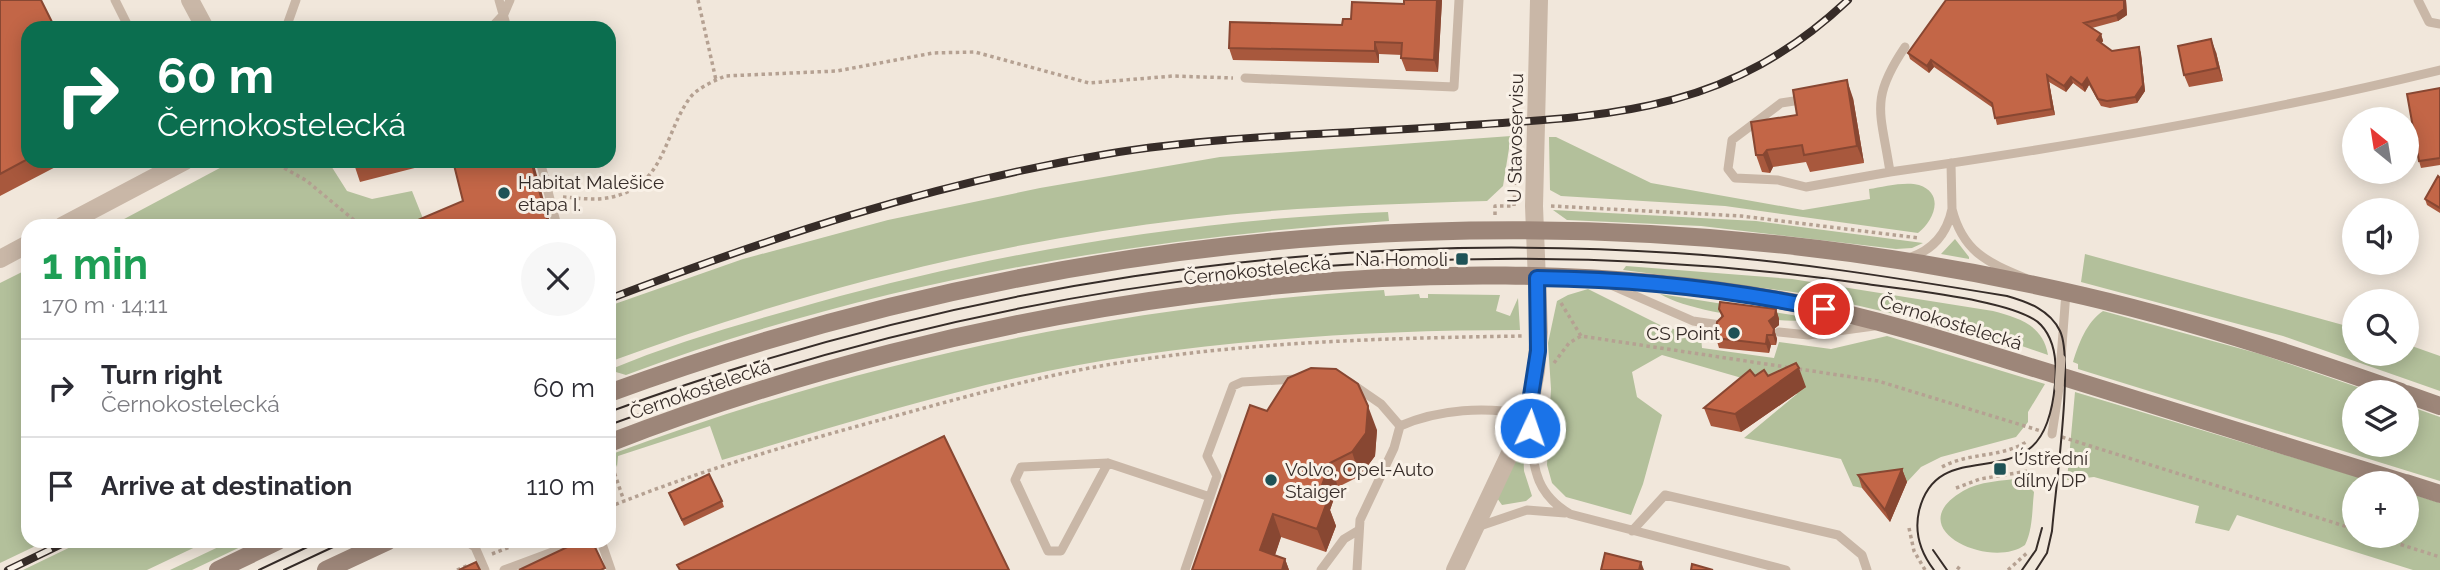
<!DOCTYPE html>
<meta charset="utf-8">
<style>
body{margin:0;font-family:Raleway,sans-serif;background:#f7f7f7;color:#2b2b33;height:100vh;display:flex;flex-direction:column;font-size:26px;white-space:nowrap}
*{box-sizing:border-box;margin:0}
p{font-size:23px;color:#7c7c81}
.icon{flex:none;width:38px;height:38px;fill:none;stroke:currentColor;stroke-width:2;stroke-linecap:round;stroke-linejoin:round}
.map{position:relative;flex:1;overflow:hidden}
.side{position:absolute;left:21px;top:219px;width:595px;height:329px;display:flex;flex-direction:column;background:#fff;border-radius:21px;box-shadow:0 4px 18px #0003}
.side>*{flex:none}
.hud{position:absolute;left:21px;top:21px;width:595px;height:147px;border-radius:21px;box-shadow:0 4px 18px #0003;background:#0b6e4f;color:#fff;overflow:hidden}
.needle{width:46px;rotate:330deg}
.fabs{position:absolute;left:2342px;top:107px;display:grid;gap:14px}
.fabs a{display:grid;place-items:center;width:77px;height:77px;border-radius:50%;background:#fff;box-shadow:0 4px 18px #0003;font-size:35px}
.pin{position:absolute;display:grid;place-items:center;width:60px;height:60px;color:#fff;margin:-30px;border:4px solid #fff;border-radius:50%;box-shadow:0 2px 7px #0007}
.me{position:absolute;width:77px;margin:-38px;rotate:3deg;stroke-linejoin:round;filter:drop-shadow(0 0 5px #0008)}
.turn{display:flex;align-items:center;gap:24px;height:147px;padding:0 21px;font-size:32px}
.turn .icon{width:91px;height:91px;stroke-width:2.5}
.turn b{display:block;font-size:49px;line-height:60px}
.round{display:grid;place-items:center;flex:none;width:74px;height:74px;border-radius:37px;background:#f7f7f7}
.head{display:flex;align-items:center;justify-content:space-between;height:119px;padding:0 21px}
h1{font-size:42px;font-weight:700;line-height:52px;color:#1e9e55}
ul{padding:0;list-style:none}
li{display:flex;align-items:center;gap:21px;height:98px;padding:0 21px;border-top:2px solid #e1e1e2}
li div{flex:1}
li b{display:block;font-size:26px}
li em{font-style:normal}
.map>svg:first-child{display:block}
</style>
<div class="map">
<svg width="2440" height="570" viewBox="0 0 2440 570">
<rect width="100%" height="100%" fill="#f1e7db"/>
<!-- green -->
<path fill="#b3c09b" d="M1511,136l-8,50 -16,15c-99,3 -198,6 -297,18 -198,23 -394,74 -581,143v-56l134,-47 145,-39 152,-32 180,-31z
M1549,137h7l95,46 152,27 67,-11 -1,-10c14,-2 36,-8 50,-4 27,9 14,37 -1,48l-193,-27 -164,-10 -11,-6z
M233,161h95l19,30 25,8 40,-8 14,35h-315z
M1553,210l203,11 167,22 -11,5 -16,1 -195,-23 -134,-6z
M1388,212l1,9c-262,18 -518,62 -763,154l-17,-5c66,-28 138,-48 206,-67 187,-52 380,-84 573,-91z
M1955,239l14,18v2l-28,-5z
M2085,254l269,74v26h52v-10l34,12v35l-157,-55 -202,-54z
M1626,266l166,13 201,32c26,7 50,14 55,44l-29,-10 -3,6 -126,-38 -82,-19 -185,-24z
M28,269v272h18l-46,22v-280z
M1588,289l72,36 41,12 1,11 72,10 5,-16 52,7 56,-13 158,48 -17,28v10l-12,15 -75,20 -20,10 -14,15 -45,6 -9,-2 -12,-27 -97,-21 53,-44 -135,-39 -30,17 5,25 25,18 -19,69 -12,31 -65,-18 -14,-14 -5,-18 4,-76 -3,-46 9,-42 11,-6z
M1384,290l1,6 34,-2 1,4h8v-4l72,1 -4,16 14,5 8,-18 2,32c-127,0 -255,7 -381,25 -142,20 -280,64 -417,105l-12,-34 -92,30 -1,11 -5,-13c249,-93 506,-148 772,-164z
M1660,294l164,26c-39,4 -131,-6 -164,-26z
M2103,311l157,43 112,38h-18v52h52v-39l34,12v64l-362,-112v-5l-5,-2c6,-19 13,-39 30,-51z
M2075,392l303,91h-24v53h52v-44l34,11v67h-27l-176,-55 -8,16 -34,-8 4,-17 -105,-29 -27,3z
M1523,445l1,26 8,25 -6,5 -24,4 -5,-7z
M2021,478l13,14c-2,17 -1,37 -9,53 -34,25 -127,-16 -62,-54 16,-10 40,-10 58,-13z
M83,541h125l-61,29h-124z
M231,541h22l-61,29h-22z"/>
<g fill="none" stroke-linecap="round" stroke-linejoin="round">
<!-- path -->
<path stroke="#b5a192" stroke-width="3.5" stroke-dasharray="3.5 3.5" stroke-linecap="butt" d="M698,0l18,80
M272,161l35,20 54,45
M563,197c16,1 33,4 49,0 52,-11 52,-62 77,-98 8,-11 23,-17 36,-23l112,-5 96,-18 42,-1 114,31 84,-7 60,2
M1514,206l2,-40
M1551,206l190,10 178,22
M1495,215v-9h19
M1561,303l20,33
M1554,363l15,-20 12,-7 297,45 163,50
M2062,437l292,92
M610,460l14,41
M1942,467c27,-15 59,-9 84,-25
M1956,488l24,-9 48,-8
M609,507c97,-39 196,-67 297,-94 76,-21 154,-42 232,-53 128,-19 256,-22 385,-24
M1909,528l5,23 11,19
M2374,536l66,21
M492,554l33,-13
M1957,567l4,3
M457,570l12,-5
M2008,570l19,-17"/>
<!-- lane -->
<path stroke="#c9b7a7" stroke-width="9" d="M115,0l14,28
M499,0l8,28
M2418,0l11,22 11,2
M286,28l10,-28
M491,28l13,-14 6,-14
M1905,47c-36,53 -24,65 -15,125 184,-26 369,-58 550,-102
M1245,78l209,9 5,-87
M1807,99l-26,4 -49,37 -4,29 7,9 43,2 28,7 84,-15
M540,161l17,65
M1951,163l1,46
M1909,258c24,-8 38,-24 43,-49 11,43 35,53 73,69
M1613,286l80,35 27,4
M1779,332l29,3 66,-9
M2061,359l5,-67
M1349,382l32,22 19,22
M2052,434l7,-46
M1108,463l-47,88h-13l-33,-71 6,-13 87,-4 102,34
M1477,527l50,-17 38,3
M1632,531l33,-36 173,40 24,20 5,15
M466,541l9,6 10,23
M601,541l10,29
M504,570l78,-29
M1185,570l32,-94 -10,-20 26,-70 9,-4 55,-3
M1321,570l23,-31 15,-9
M1357,570l3,-50 34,-72 6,-22c39,-17 86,-20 128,-11 7,43 0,74 42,99l216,56"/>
<!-- street -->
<path stroke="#c9b7a7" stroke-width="18" d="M190,0l15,28
M62,226l123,-65
M0,259l28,-15
M1455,570l73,-155 8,-44 3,-39 -5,-126 5,-206"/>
<!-- secondary -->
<path stroke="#9d8679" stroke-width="18" d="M609,393c475,-174 981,-212 1475,-97 108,25 213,59 317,96
M2406,394l34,12
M609,443c355,-138 815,-212 1192,-139 88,17 173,46 259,72 115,36 230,71 345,107
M2406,483l34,11
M218,570l60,-29
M326,570l62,-29"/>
<!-- tram -->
<path stroke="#362c28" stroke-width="2" d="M609,412c341,-126 703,-183 1066,-159 112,7 222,25 332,43 21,6 43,14 53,35 14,28 -5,161 -8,200l-5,22 -11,17
M609,425c402,-149 833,-203 1258,-141 37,6 151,16 174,41 14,15 16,38 14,59 -2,22 -7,51 -26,65 -36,27 -95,0 -110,62 -5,22 2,42 15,59
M1933,550l14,20
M259,570l61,-29
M284,570l62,-29
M2022,570l14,-20 6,-22"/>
<!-- rail casing -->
<g stroke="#362c28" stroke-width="8">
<path id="rail" d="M609,299c162,-62 326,-116 498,-145 115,-19 234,-20 350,-28 154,-10 271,-13 391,-126
M8,570l60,-29"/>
</g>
<!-- rail -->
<use href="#rail" stroke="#f9f1e7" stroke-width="5" stroke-dasharray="16" stroke-linecap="butt"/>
<!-- lane-bridge -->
<path stroke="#c9b7a7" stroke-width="9" d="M2059,388l2,-29"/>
</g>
<!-- wall -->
<path fill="#a8583d" d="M0,0l28,28v133h39l-67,35z
M1442,0l-4,72 -32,-1 -5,-13 1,-3 -23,-1v9l-146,-3 -4,-12 113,-23 62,-21z
M1946,0h180l1,15 -9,6 -26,7 9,6 2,7 -2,3 11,7 27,-4 2,7 4,37 -8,12 -27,5 -9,-2 -12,-21 -4,7 -12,-9 -7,9 -17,-10 6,33 -58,10 -4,-17 -59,-41 -5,6 -19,-14 -2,-6z
M2216,52l7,29 -34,6 -5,-12z
M2440,88v77l-19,3 -2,-7z
M1853,98l11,65 -54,9 -4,-10 -33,5 -3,6 -8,-1 -6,-17 41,-40z
M353,161h89l-82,21z
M2440,178v35l-13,-8 -2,-6z
M1719,309h57l3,10v6l-5,4 3,10 -1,6h-5l-2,8 -50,-5 -3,-10 6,-20z
M1755,376h13l38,11 -65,45 -30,-6 -7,-18z
M1267,411l110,19 -2,26 -15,20 -22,11 -8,23 6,16 -10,26 -45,-15 -6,18 10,4 4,11h-97z
M1902,469l5,13 -17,40 -28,-34 -4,-13z
M669,493l53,8 2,6 -40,19z"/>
<!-- shaded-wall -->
<path fill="#884732" d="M1437,0h5l-4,72 -4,-12z
M2124,0h2l1,15 -9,6 -2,-6z
M2101,34l2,7 -4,6 -2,-7z
M2211,39l5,13 7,29 -5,-13z
M1375,42l4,12v9l-4,-12z
M2139,47l2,7 4,37 -8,12 -2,-6z
M1931,60l3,7 -5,6 -2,-7z
M2047,75l2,7 6,33 -3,-6z
M2071,77l2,6 -7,9 -2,-6z
M2087,78l2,7 -4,7 -3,-7z
M1847,80l6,18 11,65 -7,-17z
M1767,150l6,17 -3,6 -7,-18z
M531,161h2l18,65h-2z
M1776,309l3,10v6l-5,4 3,10 -1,6 -7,-24z
M1767,335l4,10 -2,8 -3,-9z
M1799,368l7,19 -65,45 -6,-18z
M1368,406l9,24 -2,26 -15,20 -8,-24z
M1330,463l8,24 -8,23 6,16 -10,26 -9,-23v-30z
M1902,469l5,13 -17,40 -5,-12z
M1273,514l8,23 -11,33 -10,-20z
M1285,559l4,11h-7z
M1641,562l3,8h-5z"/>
<!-- building -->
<path fill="#c36647" stroke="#884732" stroke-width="2" d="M0,0h41l14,28h-27v131l-28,15z
M1404,0h33l-3,60 -33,-2 1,-15 -27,-1v9l-146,-3 1,-26 112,3 1,-6h8l1,-17 52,2z
M1946,0h178v9l-8,6 -32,8 17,11 -4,6 15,11 27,-4 4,38 -8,12 -28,4 -9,-2 -11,-21 -5,7 -11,-8 -7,9 -17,-11 5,34 -57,9 -3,-15 -61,-43 -4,6 -19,-13z
M2211,39l7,29 -34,7 -6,-29z
M1847,80l10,66 -53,9 -2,-10 -35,5 -4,5h-7l-5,-33 46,-7 -4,-25z
M2440,88v70l-21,3 -12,-67z
M453,161h78l18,65h-145l59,-25z
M2438,176l2,2v30l-15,-9z
M1720,302l56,7 -1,7 -6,5 5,8 -1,6h-6l-1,9 -50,-6 1,-16 6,-6 -4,-7z
M1796,363l3,5 -64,46 -31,-6 46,-38 5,6 9,-6 4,6z
M1311,368l25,1 22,15 10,22 -2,27 -14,19 -22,11 -13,36 10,3 -10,27 -44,-15 -13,36 25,9 -3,11h-90l58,-165 17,6 21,-33z
M944,436l65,134h-329l-3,-5z
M1902,469l-17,41 -27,-35z
M709,474l13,27 -40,19 -13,-27z
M580,541h12l13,27 -4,2h-82z
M1605,553l36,9 -2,8h-38z
M476,562l4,8h-21z
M1692,564l21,6h-22z"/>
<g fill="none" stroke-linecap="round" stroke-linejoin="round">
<!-- route casing -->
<g stroke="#114b97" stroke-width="18">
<path id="route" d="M1530,428l-2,-13 10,-64 -1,-73c97,1 192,11 287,31"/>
</g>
<!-- route -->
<use href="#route" stroke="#1a73e8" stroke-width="12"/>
</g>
<!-- markers -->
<g fill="#1e5256" stroke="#f9f1e7" stroke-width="2.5">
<circle cx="504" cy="193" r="7"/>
<rect x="1455" y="252" width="14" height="14" rx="3.5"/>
<circle cx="1734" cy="333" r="7"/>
<rect x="1993" y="462" width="14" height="14" rx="3.5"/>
<circle cx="1271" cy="480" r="7"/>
</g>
<g text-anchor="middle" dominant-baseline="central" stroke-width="6" stroke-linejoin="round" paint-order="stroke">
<!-- street labels -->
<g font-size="19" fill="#362c28" stroke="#f9f1e7">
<text transform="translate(1515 138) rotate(-89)">U Stavoservisu</text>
<text transform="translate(1257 270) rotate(-6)">Černokostelecká</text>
<text transform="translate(1951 322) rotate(17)">Černokostelecká</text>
<text transform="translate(700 389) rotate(-19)">Černokostelecká</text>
</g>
<!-- poi labels -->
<g font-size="19" fill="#362c28" stroke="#f9f1e7" text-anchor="start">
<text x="518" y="182">Habitat Malešice<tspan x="518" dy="22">etapa I.</tspan></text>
<text x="1448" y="259" text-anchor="end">Na Homoli</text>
<text x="1720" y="333" text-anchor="end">CS Point</text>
<text x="2014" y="458">Ústřední<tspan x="2014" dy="22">dílny DP</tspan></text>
<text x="1285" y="469">Volvo, Opel-Auto<tspan x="1285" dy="22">Staiger</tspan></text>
</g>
</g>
</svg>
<div class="fabs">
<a><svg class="needle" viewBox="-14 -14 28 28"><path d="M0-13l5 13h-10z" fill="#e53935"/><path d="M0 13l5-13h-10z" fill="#7c7c81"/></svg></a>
<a><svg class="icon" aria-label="sound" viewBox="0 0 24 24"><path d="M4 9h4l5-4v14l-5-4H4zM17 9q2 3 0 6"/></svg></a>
<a><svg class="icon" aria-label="search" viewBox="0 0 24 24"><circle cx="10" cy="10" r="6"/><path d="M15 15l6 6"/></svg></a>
<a><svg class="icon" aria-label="layers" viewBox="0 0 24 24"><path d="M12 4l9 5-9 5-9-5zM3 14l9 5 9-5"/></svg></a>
<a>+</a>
</div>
<div class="pin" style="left:1824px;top:309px;background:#d93025"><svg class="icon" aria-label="arrive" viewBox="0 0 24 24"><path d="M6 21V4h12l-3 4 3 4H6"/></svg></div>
<svg class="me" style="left:1530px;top:428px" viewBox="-20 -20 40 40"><circle r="17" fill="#1a73e8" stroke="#fff" stroke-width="3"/><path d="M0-11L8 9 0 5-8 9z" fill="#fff"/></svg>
<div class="hud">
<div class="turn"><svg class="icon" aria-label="right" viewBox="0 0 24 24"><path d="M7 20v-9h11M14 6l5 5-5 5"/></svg><div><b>60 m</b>Černokostelecká</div></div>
</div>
<section class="side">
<div class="head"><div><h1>1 min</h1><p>170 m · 14:11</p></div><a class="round"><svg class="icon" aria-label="close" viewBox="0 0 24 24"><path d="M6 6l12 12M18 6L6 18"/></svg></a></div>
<ul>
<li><svg class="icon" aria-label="right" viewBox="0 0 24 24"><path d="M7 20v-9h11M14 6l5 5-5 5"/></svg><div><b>Turn right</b><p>Černokostelecká</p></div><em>60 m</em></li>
<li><svg class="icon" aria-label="arrive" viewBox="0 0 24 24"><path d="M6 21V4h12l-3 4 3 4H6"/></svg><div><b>Arrive at destination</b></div><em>110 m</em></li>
</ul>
</section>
</div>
